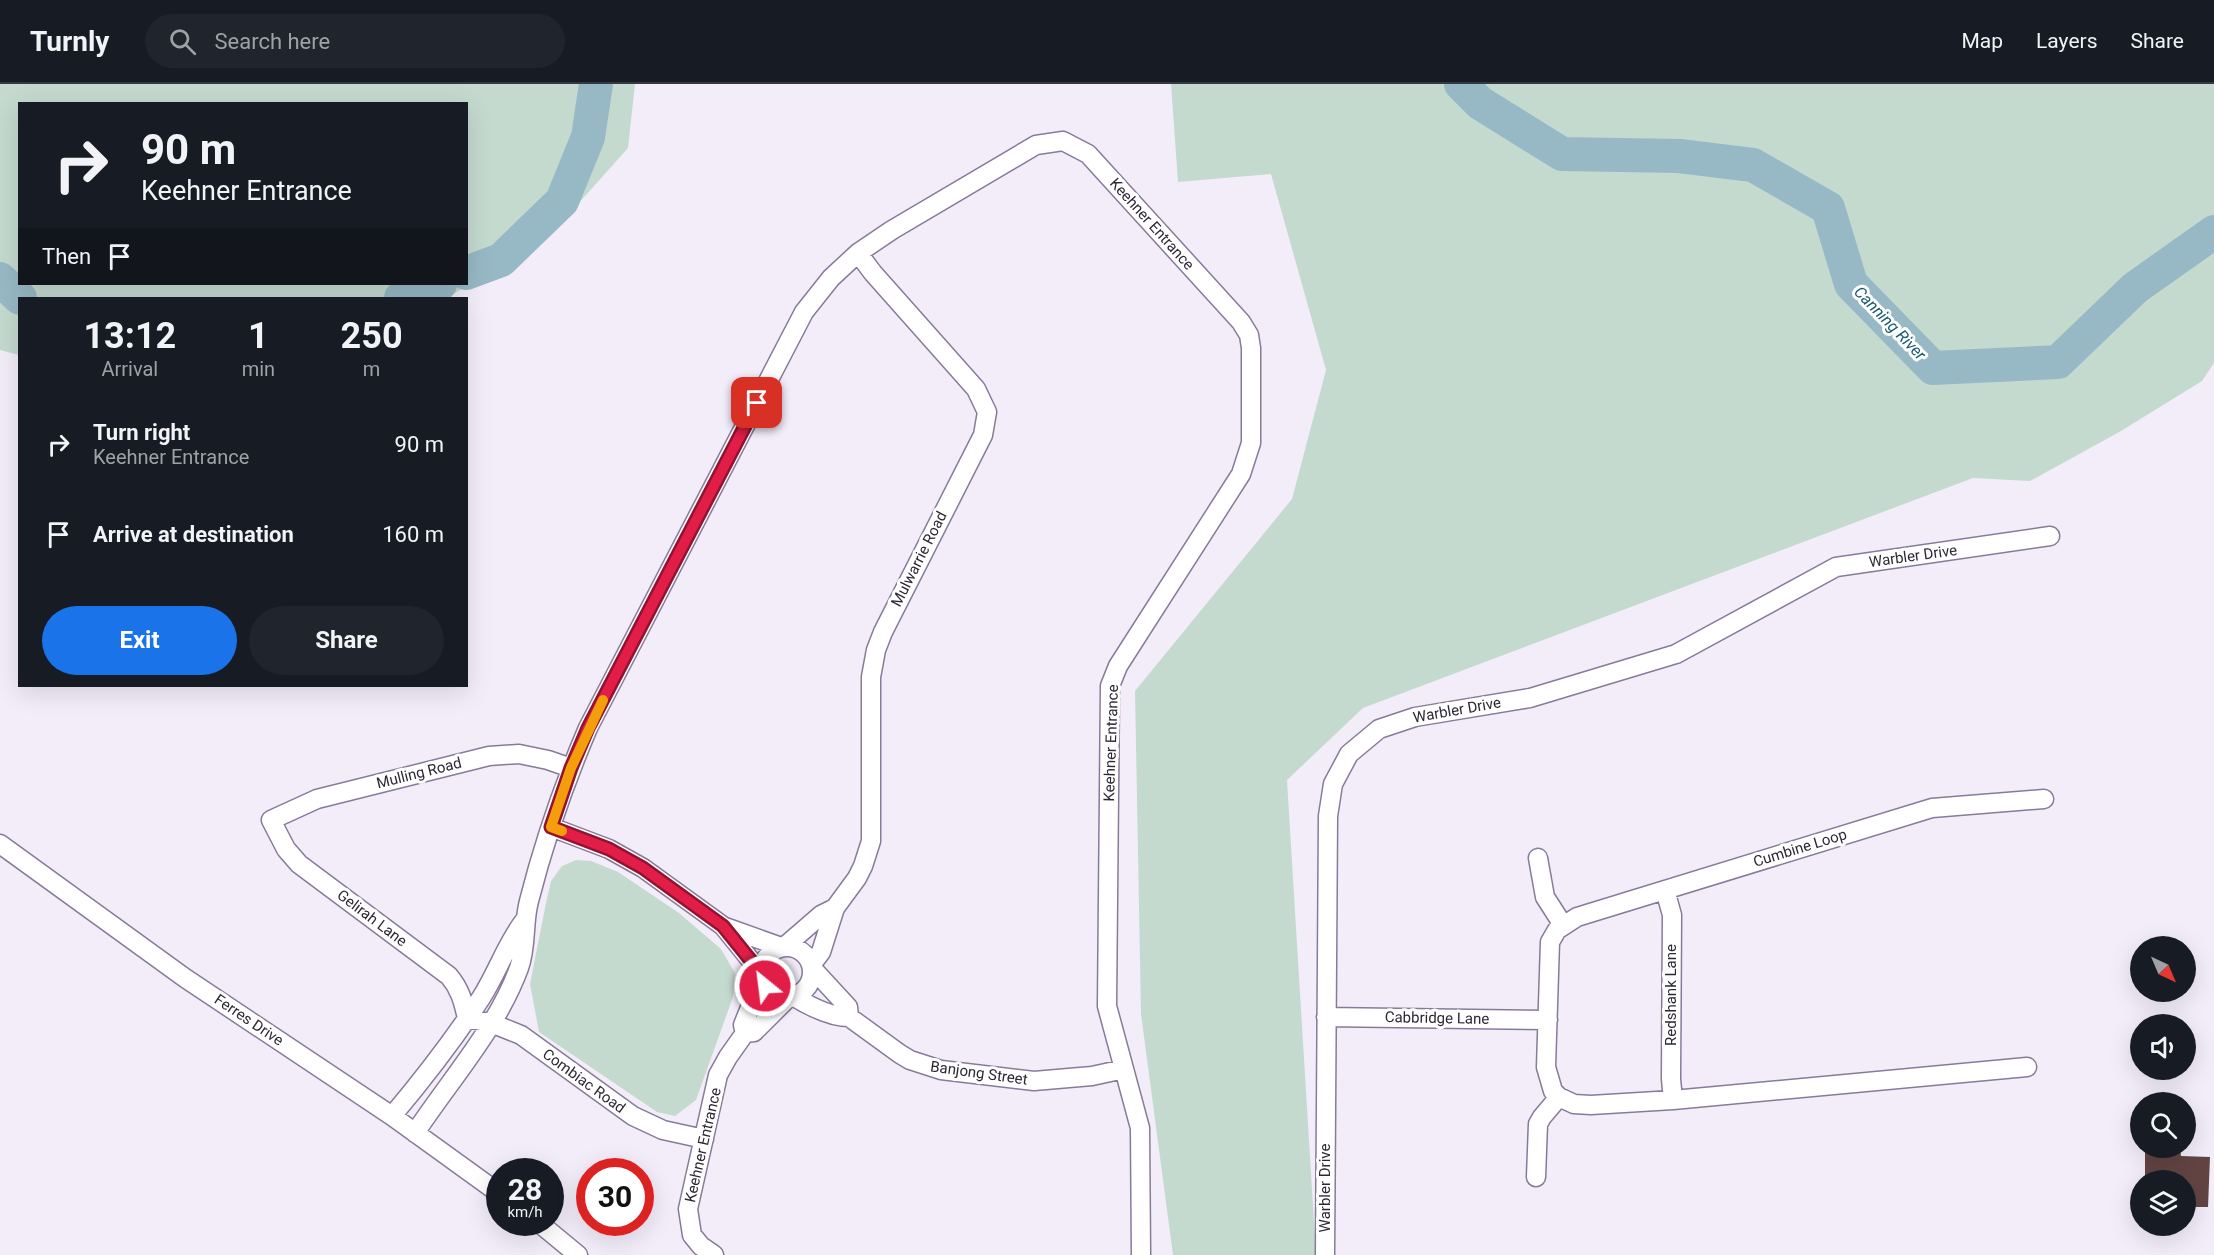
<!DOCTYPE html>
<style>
body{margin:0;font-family:Roboto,sans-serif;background:#20242c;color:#f1f3f6;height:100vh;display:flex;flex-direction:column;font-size:22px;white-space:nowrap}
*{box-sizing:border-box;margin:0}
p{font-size:20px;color:#9ea1a6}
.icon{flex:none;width:33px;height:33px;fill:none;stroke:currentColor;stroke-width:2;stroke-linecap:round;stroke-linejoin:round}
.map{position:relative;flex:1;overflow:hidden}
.details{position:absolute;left:18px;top:213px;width:450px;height:390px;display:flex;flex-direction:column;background:#171b24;border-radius:0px;box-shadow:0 6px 24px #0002}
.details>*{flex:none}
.banner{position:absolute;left:18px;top:18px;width:450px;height:183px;border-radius:0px;box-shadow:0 6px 24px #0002;background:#171b24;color:#f1f3f6;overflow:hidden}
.needle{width:39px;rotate:136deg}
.buttons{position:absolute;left:2130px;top:852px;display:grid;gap:12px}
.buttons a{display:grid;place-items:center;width:66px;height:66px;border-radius:50%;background:#171b24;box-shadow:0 6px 24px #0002;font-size:30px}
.speed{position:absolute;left:486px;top:1074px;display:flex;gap:12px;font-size:30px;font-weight:700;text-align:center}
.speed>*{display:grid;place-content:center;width:78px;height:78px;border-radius:50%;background:#171b24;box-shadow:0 6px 24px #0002;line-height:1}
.speed small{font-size:15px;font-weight:400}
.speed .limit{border:9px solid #d22;background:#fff;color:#111}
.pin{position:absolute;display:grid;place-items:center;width:51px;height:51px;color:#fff;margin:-26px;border-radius:12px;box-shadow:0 3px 9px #0006}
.me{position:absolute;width:66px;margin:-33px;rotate:331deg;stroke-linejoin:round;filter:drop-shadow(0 0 4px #0008)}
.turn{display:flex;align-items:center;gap:21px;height:126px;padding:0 24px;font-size:27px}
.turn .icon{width:78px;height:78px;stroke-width:2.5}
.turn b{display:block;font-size:42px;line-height:51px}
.then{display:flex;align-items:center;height:57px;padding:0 24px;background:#0003;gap:12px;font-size:22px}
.eta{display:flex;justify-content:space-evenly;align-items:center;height:102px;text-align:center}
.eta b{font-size:36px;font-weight:700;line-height:42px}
.action{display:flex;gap:12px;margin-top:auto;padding:12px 24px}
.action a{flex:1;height:69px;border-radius:36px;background:#1a73e8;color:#fff;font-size:24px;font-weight:700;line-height:69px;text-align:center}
.action a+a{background:#20242c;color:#f1f3f6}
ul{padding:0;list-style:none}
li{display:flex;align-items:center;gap:18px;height:90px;padding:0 24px}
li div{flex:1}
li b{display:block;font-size:22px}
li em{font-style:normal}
header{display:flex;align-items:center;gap:36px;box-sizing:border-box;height:84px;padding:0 30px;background:#171b24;border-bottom:2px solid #363941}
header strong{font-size:28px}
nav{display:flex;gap:33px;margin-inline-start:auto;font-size:21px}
.search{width:420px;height:54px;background:#20242c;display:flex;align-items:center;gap:15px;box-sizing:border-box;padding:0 21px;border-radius:33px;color:#9ea1a6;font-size:22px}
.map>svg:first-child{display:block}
</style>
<header>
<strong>Turnly</strong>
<div class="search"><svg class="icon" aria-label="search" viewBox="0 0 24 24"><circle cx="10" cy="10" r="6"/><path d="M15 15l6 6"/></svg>Search here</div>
<nav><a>Map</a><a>Layers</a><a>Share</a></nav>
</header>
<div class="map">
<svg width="2214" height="1171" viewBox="0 0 2214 1171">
<rect width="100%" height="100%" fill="#f3edfa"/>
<!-- green -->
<path fill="#c4dacf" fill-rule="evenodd" d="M0,0h635l-7,64 -76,85 -105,65h-427l-1,57 -19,-5zM20,20h446v180h-446z
M1171,0h1043v279l-12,18 -81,50 -91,50 -57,-3 -610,230 -76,72 29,475h-143l-32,-241 -6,-323 157,-192 34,-129 -55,-196 -93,8z
M576,776l15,1 27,11 61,41 42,36 14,24 -2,24 -37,103 -21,16 -18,-4 -118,-80 -9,-48 16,-81 5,-22 11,-15z"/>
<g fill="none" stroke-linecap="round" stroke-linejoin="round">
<!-- river -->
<path stroke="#97b9c5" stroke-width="34" d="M1461,0l19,19 82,51 117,2 74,9 75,43 23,76 82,84 125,-6 77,-74 79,-56
M466,189l35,-13 61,-59 26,-64 8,-53
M0,195l20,19
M401,214l39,-14"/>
</g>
<!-- building -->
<path fill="#624543" d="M2145,1064h35l1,8 29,1 -2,50h-22v-27h-41z"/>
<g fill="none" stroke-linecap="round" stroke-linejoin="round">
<!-- minor casing -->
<g stroke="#887a99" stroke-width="21">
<path id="minor" d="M571,684l-23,-8 -29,-6 -30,2 -172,43 -46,21 15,29 13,15 150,112c11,13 14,25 18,42l24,5 30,12 112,81 30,14 41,9
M551,743l58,22 34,19 80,58 38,47
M0,760l185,134 207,138 108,78
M1538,774l7,39 18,28
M1665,806l7,25 -1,164 2,21
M725,843l56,20
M762 888a25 25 0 1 1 50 0a25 25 0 1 1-50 0Z
M784,863l37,-32 14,-7
M811,881l10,-13 14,-44 22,-30 6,-12 8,-25v-164l5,-27 7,-18 100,-197 4,-23 -11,-23 -103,-116 -15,-20
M762,894l-19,47 2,8 9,-1 35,-35
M793,912c16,10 37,21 56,21l-1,-10 -36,-39
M849,933l51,37 10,6 31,10 93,11 58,-5 32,-7
M1326,933l222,3
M2027,983l-354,33 -82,5 -17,-1 -15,-7 -6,-6 -7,-24 4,-125 7,-12 20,-13 355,-109 112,-9
M392,1032c32,-38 62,-77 89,-118 16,-25 25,-53 43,-77
M415,1049c35,-53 82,-105 104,-165 8,-22 4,-45 10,-67 15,-59 35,-117 59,-173l216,-416 27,-34 27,-25 34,-23 144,-85 27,-4 25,13 153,168 8,13 2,13v95l-10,31 -123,192 -8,20 -3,320 33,122 1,127
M1536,1093l2,-53 4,-7 17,-20
M538,1138l40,33
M714,1171l-13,-9 -9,-11 -4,-26 30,-134 10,-18 17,-24
M1325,1171l3,-439 5,-32 16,-30 30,-25 36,-12 115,-19 146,-44 160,-87 214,-31"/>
</g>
<!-- minor -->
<use href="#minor" stroke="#fff" stroke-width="18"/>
</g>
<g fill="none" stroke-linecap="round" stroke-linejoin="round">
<!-- route casing -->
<g stroke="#92132f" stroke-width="15">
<path id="route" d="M757,319l-169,325 -17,40 -20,59 58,22 34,19 80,58 38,47 4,13"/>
</g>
<!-- route -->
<use href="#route" stroke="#e11d48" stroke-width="10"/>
<!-- slow -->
<path stroke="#f59e0b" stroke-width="10" d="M562,747l-11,-4 20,-59 32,-68"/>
</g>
<g text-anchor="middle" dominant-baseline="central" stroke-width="6" stroke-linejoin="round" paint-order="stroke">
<!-- street labels -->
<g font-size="15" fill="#2d2734" stroke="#fff">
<text transform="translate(1152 140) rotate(48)">Keehner Entrance</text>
<text transform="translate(1913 472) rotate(-8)">Warbler Drive</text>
<text transform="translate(919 475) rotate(-63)">Mulwarrie Road</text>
<text transform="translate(1457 626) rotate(-10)">Warbler Drive</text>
<text transform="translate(1111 659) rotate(-88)">Keehner Entrance</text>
<text transform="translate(419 689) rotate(-14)">Mulling Road</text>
<text transform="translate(1800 764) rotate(-17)">Cumbine Loop</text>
<text transform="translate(372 834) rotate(37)">Gelirah Lane</text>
<text transform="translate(1671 911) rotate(-90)">Redshank Lane</text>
<text transform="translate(1437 934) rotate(1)">Cabbridge Lane</text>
<text transform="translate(249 936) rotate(34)">Ferres Drive</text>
<text transform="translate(979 989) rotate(8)">Banjong Street</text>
<text transform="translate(584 997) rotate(36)">Combiac Road</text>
<text transform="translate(703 1061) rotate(-77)">Keehner Entrance</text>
<text transform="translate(1325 1104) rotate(-90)">Warbler Drive</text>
</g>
<!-- water labels -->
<g font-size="16" font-style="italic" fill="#1a5b6e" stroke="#fff">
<text transform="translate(1890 239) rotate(46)">Canning River</text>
</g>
</g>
</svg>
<div class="buttons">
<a><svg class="needle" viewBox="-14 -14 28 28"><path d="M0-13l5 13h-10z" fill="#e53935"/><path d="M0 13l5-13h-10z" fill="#9ea1a6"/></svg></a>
<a><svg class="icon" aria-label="sound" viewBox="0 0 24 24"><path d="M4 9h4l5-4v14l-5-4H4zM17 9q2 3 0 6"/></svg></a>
<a><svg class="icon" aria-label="search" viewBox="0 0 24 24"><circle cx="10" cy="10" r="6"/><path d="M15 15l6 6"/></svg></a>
<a><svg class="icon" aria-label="layers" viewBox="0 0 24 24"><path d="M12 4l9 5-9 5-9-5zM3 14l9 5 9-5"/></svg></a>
</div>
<div class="speed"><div>28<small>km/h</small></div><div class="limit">30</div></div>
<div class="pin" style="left:757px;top:319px;background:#d93025"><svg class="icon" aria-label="arrive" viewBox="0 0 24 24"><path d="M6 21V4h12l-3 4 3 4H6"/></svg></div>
<svg class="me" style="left:765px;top:902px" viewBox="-20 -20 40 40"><circle r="17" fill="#e11d48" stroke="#fff" stroke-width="3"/><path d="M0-11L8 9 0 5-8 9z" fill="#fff"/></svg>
<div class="banner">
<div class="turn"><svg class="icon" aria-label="right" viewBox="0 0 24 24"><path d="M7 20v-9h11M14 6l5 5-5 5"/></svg><div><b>90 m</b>Keehner Entrance</div></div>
<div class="then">Then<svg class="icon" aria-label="arrive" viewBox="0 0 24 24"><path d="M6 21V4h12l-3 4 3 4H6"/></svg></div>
</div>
<section class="details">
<div class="eta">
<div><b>13:12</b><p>Arrival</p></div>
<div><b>1</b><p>min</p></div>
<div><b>250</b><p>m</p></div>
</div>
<ul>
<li><svg class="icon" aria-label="right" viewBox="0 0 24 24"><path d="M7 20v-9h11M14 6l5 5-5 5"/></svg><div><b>Turn right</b><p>Keehner Entrance</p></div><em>90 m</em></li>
<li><svg class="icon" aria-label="arrive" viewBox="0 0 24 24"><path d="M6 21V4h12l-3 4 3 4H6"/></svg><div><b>Arrive at destination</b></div><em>160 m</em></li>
</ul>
<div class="action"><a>Exit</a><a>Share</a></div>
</section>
</div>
